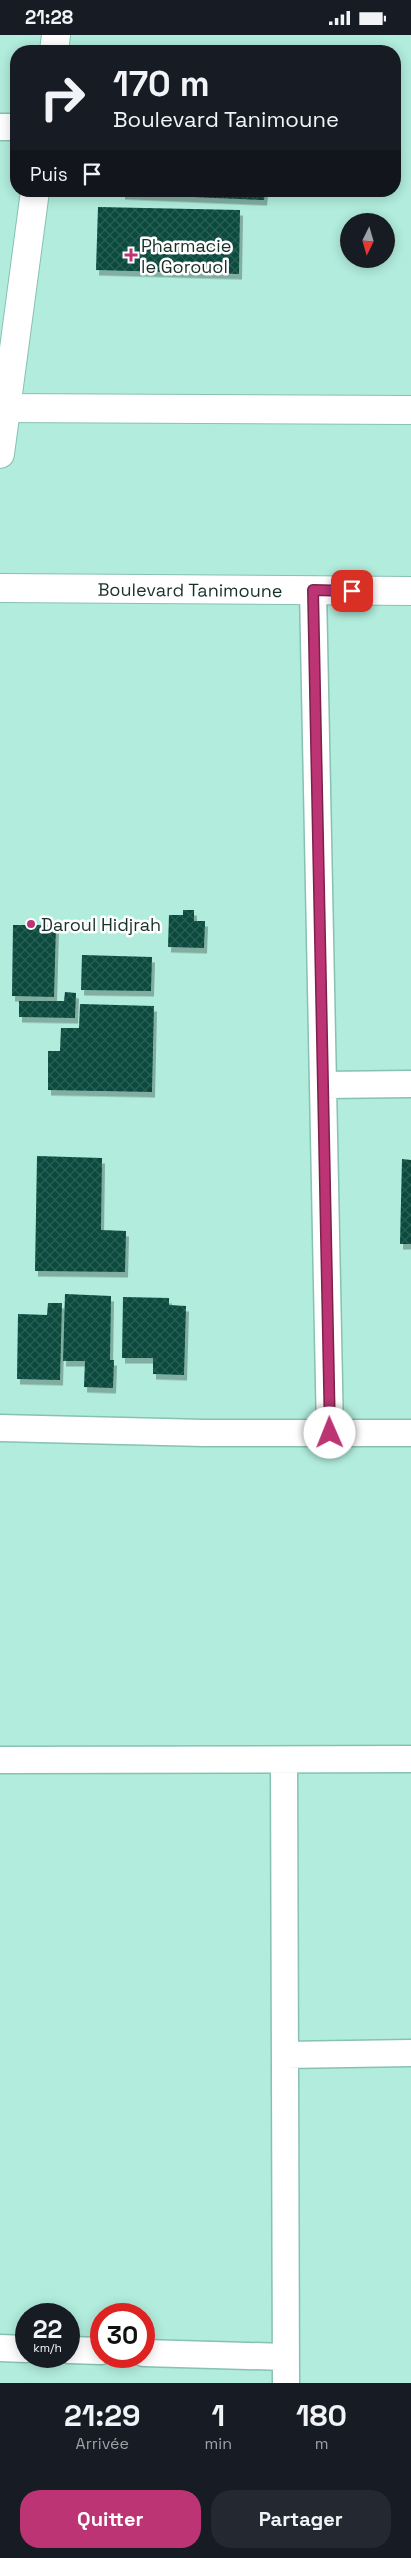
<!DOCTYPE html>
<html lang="fr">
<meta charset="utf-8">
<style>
body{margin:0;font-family:"Space Grotesk",sans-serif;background:#242831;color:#f1f3f6;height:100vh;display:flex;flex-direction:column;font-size:19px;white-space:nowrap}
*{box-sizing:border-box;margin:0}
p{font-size:16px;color:#9ea1a6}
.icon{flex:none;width:28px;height:28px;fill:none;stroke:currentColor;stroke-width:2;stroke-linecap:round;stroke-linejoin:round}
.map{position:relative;height:2348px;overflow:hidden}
.details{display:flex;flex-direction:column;background:#171b24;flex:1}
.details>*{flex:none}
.hud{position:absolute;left:10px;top:10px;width:391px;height:152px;border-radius:20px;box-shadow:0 2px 12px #0003;background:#171b24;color:#f1f3f6;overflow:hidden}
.needle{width:32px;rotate:185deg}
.buttons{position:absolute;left:340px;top:178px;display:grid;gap:10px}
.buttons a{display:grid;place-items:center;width:55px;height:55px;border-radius:50%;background:#171b24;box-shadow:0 2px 12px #0003;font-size:25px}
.speed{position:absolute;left:15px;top:2268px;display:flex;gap:10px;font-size:25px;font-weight:700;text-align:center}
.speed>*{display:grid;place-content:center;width:65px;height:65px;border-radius:50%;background:#171b24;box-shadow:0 2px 12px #0003;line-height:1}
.speed small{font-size:12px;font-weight:400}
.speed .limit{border:8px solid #d22;background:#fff;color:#111}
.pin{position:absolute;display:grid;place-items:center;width:42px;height:42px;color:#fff;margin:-21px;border-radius:10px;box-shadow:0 2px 8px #0006}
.me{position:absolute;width:55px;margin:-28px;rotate:359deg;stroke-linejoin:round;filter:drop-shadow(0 0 4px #0008)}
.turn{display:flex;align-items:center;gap:18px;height:105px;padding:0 20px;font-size:22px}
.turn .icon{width:65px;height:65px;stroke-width:2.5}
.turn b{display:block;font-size:35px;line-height:42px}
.then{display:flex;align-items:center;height:48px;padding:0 20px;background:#0003;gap:10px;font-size:19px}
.eta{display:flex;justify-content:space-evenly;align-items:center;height:85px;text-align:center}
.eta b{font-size:30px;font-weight:600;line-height:35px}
.action{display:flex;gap:10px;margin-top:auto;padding:10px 20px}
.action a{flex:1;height:58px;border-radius:20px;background:#bc3474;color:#fff;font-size:20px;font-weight:600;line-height:58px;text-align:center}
.action a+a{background:#242831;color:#f1f3f6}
.status{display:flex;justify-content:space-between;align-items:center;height:35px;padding:0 25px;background:#171b24;direction:ltr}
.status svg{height:14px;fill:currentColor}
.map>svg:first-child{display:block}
</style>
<div class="status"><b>21:28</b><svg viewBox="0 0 49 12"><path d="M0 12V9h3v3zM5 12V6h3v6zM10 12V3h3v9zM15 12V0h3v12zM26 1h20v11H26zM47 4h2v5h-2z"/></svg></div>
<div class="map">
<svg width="411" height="2348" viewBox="0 0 411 2348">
<defs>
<pattern id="building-cross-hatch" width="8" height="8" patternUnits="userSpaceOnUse" patternTransform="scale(1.25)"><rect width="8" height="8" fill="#07483c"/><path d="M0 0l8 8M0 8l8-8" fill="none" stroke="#2b6056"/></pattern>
<filter id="shadow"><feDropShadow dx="3" dy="5.5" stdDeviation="0" flood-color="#0004"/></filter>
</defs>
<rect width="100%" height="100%" fill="#b1ecdc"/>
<!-- building -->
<path fill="url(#building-cross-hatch)" filter="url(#shadow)" d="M122,156h143l-1,9 -142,-6z
M98,172l142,3 -1,64 -143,-4z
M183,875h11v11h11l-1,27 -36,-1 1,-32h14z
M13,890h43l-2,72 -42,-1z
M82,920l70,2 -1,34 -70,-1z
M65,957l11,1 -1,25 -56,-1v-16h45z
M80,969l74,2 -2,86 -104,-2v-39h12l1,-23h18z
M37,1121l65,2 -1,72 25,1 -1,41 -90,-1z
M402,1124l9,1v84h-11z
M65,1259l46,2 -1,64h4l-1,28 -29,-1 1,-26h-22z
M123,1262l46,1v7l17,1 -2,69 -31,-1v-16h-31z
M48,1268h14l-2,77 -43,-1 1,-65 29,1z"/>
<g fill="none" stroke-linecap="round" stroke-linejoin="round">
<!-- minor casing -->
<g stroke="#87c1b2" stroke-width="29">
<path id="minor" d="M0,92h16
M313,555l17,843
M323,1050l88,-1
M0,1393l204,5h207
M0,1725l411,-1
M284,1725l2,623
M285,2020l126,-2
M0,2313l26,1
M69,2315l32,1
M144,2318l142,4"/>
</g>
<!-- tertiary casing -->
<g stroke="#87c1b2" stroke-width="30">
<path id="tertiary" d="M54,16l2,-16
M0,419l35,-263"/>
</g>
<!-- primary casing -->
<g stroke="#87c1b2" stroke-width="30">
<g id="primary">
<path d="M0,373l411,2"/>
<path id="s1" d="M0,553l411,3"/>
</g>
</g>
<!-- minor -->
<use href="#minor" stroke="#fff" stroke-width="26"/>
<!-- tertiary -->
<use href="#tertiary" stroke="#fff" stroke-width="28"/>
<!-- primary -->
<use href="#primary" stroke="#fff" stroke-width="28"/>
</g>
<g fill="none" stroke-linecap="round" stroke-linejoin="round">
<!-- route casing -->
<g stroke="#7a224b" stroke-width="12">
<path id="route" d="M330,1398l-17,-843 39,1"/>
</g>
<!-- route -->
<use href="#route" stroke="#bc3474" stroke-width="9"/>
</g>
<!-- markers -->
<g fill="#bc3474" stroke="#fefefe" stroke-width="2">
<path d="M128.5 212.5h5v5h5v5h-5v5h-5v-5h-5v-5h5z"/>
<circle cx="31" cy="889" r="5"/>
</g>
<g text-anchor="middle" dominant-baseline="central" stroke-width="5" stroke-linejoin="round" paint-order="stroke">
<!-- poi labels -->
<g font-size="18" fill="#19312b" stroke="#fefefe" text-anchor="start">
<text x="141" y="210">Pharmacie<tspan x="141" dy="21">le Gorouol</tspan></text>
<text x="41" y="889">Daroul Hidjrah</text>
</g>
<!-- street labels -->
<g font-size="18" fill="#19312b" stroke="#fefefe">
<text stroke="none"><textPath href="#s1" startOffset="190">Boulevard Tanimoune</textPath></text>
</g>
</g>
</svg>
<div class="buttons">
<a><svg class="needle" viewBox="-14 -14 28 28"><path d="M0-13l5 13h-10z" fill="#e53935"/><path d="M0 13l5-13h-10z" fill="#9ea1a6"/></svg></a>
</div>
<div class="speed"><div>22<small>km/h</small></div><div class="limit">30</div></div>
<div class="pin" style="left:352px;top:556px;background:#d93025"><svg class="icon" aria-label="arrive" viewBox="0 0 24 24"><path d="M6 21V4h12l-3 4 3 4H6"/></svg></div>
<svg class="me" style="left:330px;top:1398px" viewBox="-20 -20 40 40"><circle r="19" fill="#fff"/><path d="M0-13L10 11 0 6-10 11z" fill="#bc3474"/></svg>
<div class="hud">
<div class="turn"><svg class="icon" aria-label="right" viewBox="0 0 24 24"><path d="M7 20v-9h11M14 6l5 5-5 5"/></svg><div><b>170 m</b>Boulevard Tanimoune</div></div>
<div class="then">Puis<svg class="icon" aria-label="arrive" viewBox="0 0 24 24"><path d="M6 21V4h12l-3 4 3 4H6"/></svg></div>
</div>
</div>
<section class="details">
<div class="eta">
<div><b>21:29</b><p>Arrivée</p></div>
<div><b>1</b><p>min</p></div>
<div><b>180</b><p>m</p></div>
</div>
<div class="action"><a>Quitter</a><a>Partager</a></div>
</section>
